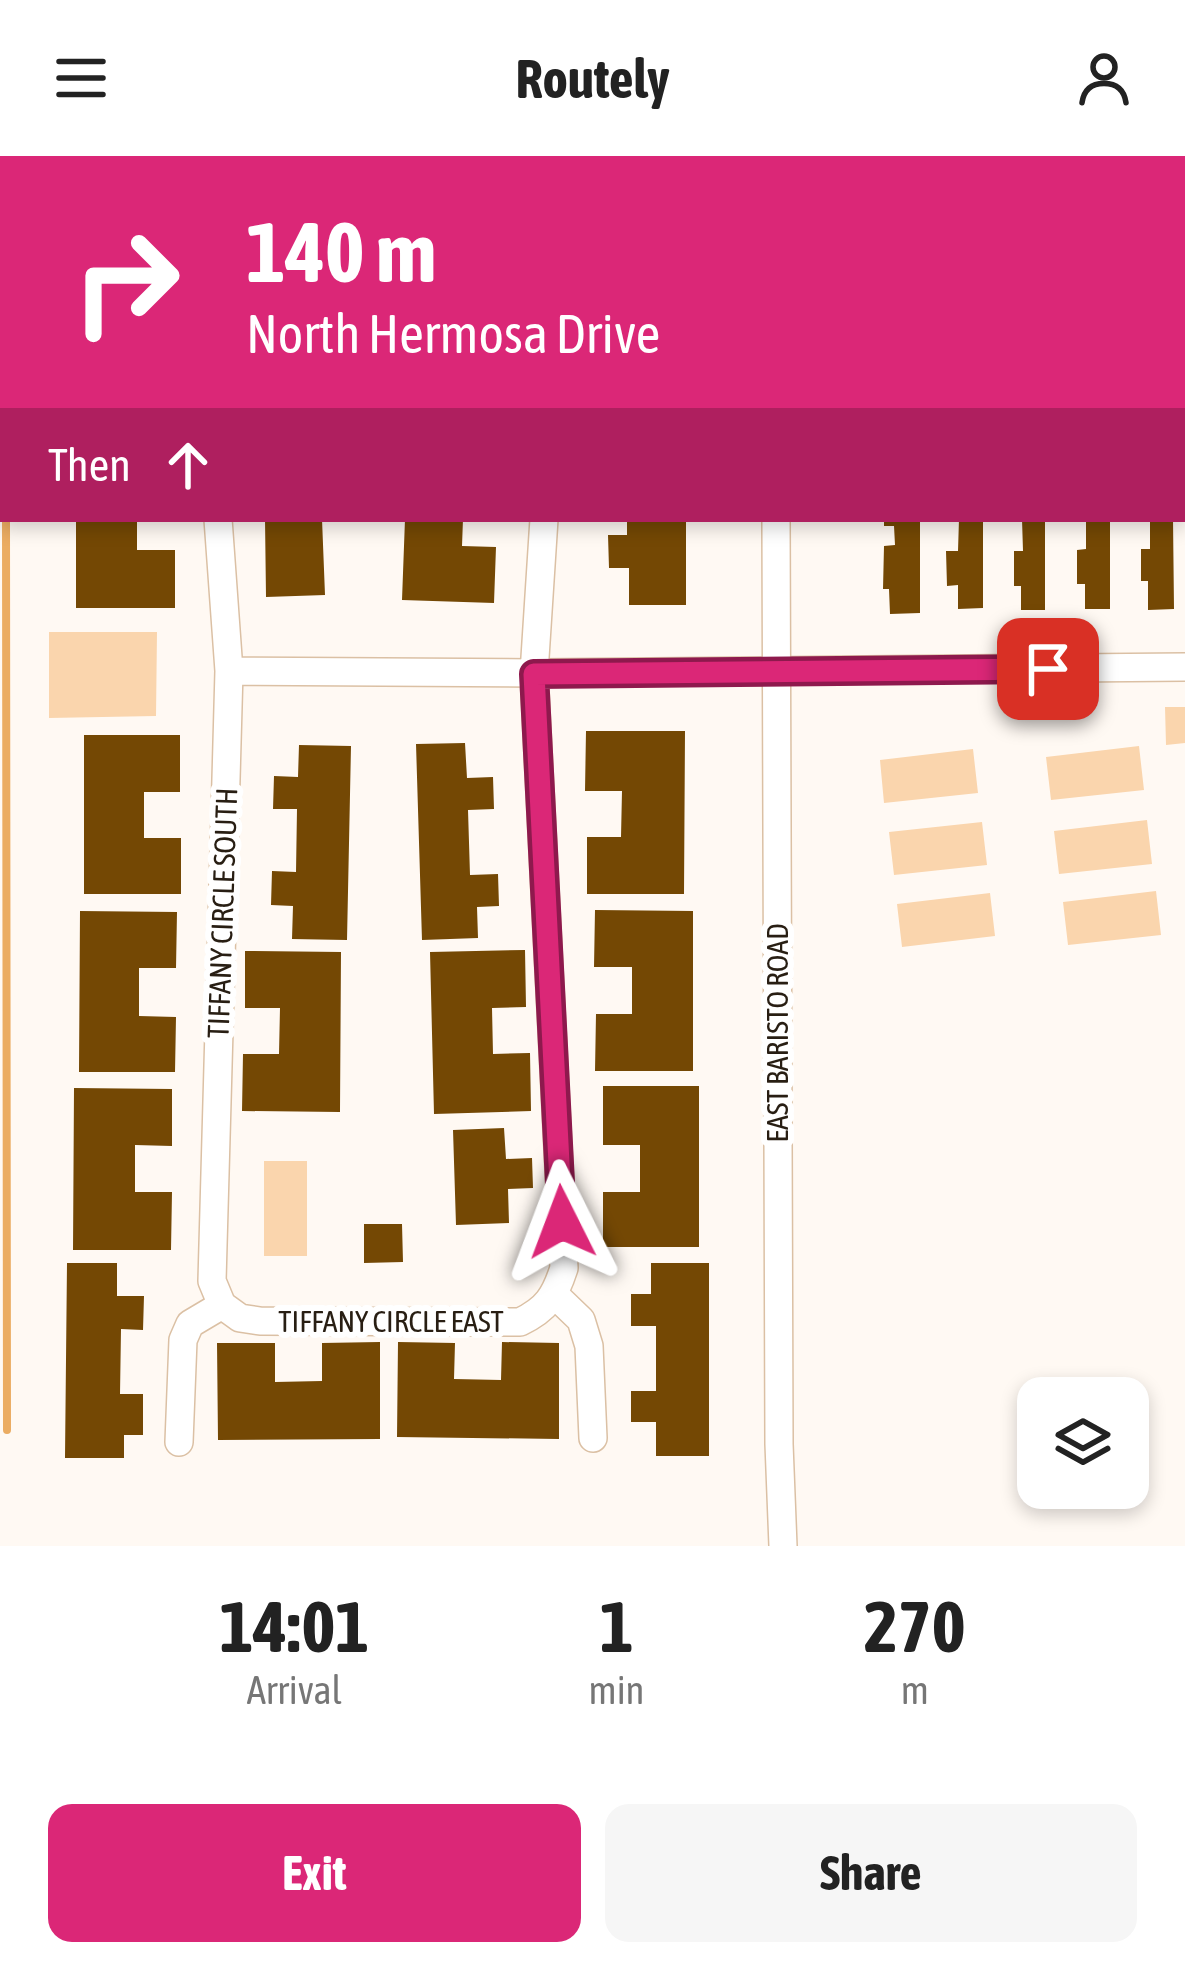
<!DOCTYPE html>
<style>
body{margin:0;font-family:"Asap Condensed",sans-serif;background:#f6f6f6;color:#222;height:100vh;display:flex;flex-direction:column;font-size:45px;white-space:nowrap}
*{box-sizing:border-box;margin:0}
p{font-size:39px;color:#767676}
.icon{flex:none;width:66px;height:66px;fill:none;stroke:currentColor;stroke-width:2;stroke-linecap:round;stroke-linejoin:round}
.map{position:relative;height:1390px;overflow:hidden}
.sheet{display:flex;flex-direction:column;background:#fff;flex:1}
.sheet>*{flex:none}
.guide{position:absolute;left:0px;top:0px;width:1185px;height:366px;box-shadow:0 6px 18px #0003;background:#db2777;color:#fff;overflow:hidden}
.fabs{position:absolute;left:1017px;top:1221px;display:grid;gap:24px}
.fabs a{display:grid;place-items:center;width:132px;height:132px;border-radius:24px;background:#fff;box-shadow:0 6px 18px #0003;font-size:60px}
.pin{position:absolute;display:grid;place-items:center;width:102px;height:102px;color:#fff;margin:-51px;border-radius:24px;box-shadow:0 6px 18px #0006}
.me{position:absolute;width:132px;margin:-66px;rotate:357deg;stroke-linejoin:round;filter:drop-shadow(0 0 9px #0008)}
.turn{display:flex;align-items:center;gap:42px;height:252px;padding:0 48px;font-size:54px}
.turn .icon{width:156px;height:156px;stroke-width:2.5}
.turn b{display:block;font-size:84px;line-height:102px}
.then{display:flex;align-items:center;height:114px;padding:0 48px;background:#0003;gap:24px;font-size:45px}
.eta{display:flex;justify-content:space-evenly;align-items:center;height:204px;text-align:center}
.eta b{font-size:72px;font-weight:700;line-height:84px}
.primary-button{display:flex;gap:24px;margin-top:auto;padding:24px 48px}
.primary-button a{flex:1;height:138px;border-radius:24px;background:#db2777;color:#fff;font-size:48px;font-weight:700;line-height:138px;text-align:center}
.primary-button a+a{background:#f6f6f6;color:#222}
header{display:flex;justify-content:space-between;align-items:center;height:156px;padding:0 48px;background:#fff;font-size:54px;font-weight:700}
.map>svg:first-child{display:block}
</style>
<header><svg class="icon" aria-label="menu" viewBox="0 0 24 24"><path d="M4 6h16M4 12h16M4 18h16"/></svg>Routely<svg class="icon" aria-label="person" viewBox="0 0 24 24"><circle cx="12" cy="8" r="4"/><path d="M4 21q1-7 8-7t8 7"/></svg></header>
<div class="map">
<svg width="1185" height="1390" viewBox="0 0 1185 1390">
<rect width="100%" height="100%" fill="#fff9f3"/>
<!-- green -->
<path fill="#fad5ad" d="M798,0h387v115l-3,-112z
M49,476h108l-1,84 -107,2z
M1165,551h20v36l-19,2z
M1139,590l5,44 -93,10 -5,-43z
M973,593l5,44 -94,10 -4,-43z
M1147,664l5,44 -93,10 -5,-43z
M982,666l5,43 -93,10 -5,-43z
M1156,735l5,44 -93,10 -5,-43z
M990,737l5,43 -93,11 -5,-43z
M264,1005h43v95h-43z"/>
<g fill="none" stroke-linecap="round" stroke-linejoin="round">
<!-- stream -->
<path stroke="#ebac62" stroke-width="8" d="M6,0v3
M6,363l1,911"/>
</g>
<!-- building -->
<path fill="#744804" d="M76,363h61v31h38v58h-99z
M265,363h57l3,76 -59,2z
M405,363h58l-1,27 34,1 -2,56 -92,-3z
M627,363h59v86h-57v-37h-20l-1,-33h19z
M884,363h36v94l-30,1 -1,-25h-6l1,-43 11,-1 -1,-19h-10z
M959,363h24v89l-25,1v-24l-11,1 -1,-35h12z
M1022,363h23v91h-24v-24h-7v-35h9z
M1086,363h24v90h-25v-25h-8v-34l9,-1z
M1150,363h23l1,90 -26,1v-29h-7v-32h9z
M586,575h99l-1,163h-97v-57h34l1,-46h-37z
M84,579h96v57h-36v46h37v56h-97z
M465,587l2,35 26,-1 1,32 -26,1 2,65 28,-1 1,32 -22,1 1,31 -56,2 -6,-196z
M299,589l52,1 -4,194 -55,-1 1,-33 -22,-1 1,-34 24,1 1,-63h-24l1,-33 24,1z
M595,754l98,1v160h-98l1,-57h36v-47h-38z
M80,755l97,1 -1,56h-37v48l37,1 -1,55h-96z
M525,794l1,57 -34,1 1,46 37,-1 1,58 -97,3 -4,-162z
M245,795l96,1 -1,160 -98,-1 1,-57h36l1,-46h-35z
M603,930h96v161h-96v-55h37v-47h-37z
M74,932l98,1v57l-37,-1v47h37l-1,58h-98z
M504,972l2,31 26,-1 1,30 -25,1 1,34 -53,2 -3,-95z
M364,1068h38l1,38 -39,1z
M67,1107h50v33h27l-1,34 -22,-1 -1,65h23v41h-19v23h-59z
M651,1107h58v193h-53v-34h-25v-31h25v-65h-25v-32h20z
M380,1186v97l-162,1 -1,-97h58v39l47,-1v-38z
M398,1186l57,1 -1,36 47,1 1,-38 57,1v96l-162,-2z"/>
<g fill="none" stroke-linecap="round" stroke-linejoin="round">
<!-- minor casing -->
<g stroke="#dbc0a4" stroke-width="30">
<path id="minor" d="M191,0l1,3
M567,3v-3
M777,3v-3
M1182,249h3
M218,363l11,152 -17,610 10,24
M776,363l3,925 4,102
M229,515l305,2 651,-6
M555,1139l26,25 8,26 4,92
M222,1149l18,13 20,3 260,1c27,-13 35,-26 44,-54l-30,-595 10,-154
M179,1286l4,-102 7,-16 32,-19"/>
</g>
<!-- minor -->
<use href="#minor" stroke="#fff" stroke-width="27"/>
</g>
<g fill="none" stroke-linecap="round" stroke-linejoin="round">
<!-- route casing -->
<g stroke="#8e194d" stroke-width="30">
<path id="route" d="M562,1066l-28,-548 514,-5"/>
</g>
<!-- route -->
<use href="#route" stroke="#db2777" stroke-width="21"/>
</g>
<g text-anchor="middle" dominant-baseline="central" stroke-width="12" stroke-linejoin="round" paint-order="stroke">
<!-- street labels -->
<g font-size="30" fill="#281e13" stroke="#fff">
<text transform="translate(222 757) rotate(-88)">TIFFANY CIRCLE SOUTH</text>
<text transform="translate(777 877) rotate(-90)">EAST BARISTO ROAD</text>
<text x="391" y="1165">TIFFANY CIRCLE EAST</text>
</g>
</g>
</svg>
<div class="fabs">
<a><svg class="icon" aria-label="layers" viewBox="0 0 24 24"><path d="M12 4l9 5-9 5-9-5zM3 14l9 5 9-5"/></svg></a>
</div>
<div class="pin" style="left:1048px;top:513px;background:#d93025"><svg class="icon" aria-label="arrive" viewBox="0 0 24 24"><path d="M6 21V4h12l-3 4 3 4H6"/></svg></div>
<svg class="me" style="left:562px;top:1066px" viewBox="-20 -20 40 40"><path d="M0-17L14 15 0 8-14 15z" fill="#db2777" stroke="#fff" stroke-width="4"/></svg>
<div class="guide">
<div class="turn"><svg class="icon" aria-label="right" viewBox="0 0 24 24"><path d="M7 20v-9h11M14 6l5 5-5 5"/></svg><div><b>140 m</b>North Hermosa Drive</div></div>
<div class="then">Then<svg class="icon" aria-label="ahead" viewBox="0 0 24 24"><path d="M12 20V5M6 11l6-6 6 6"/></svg></div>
</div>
</div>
<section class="sheet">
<div class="eta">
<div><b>14:01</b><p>Arrival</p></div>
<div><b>1</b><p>min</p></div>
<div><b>270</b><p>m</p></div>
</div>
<div class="primary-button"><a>Exit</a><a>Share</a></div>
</section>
